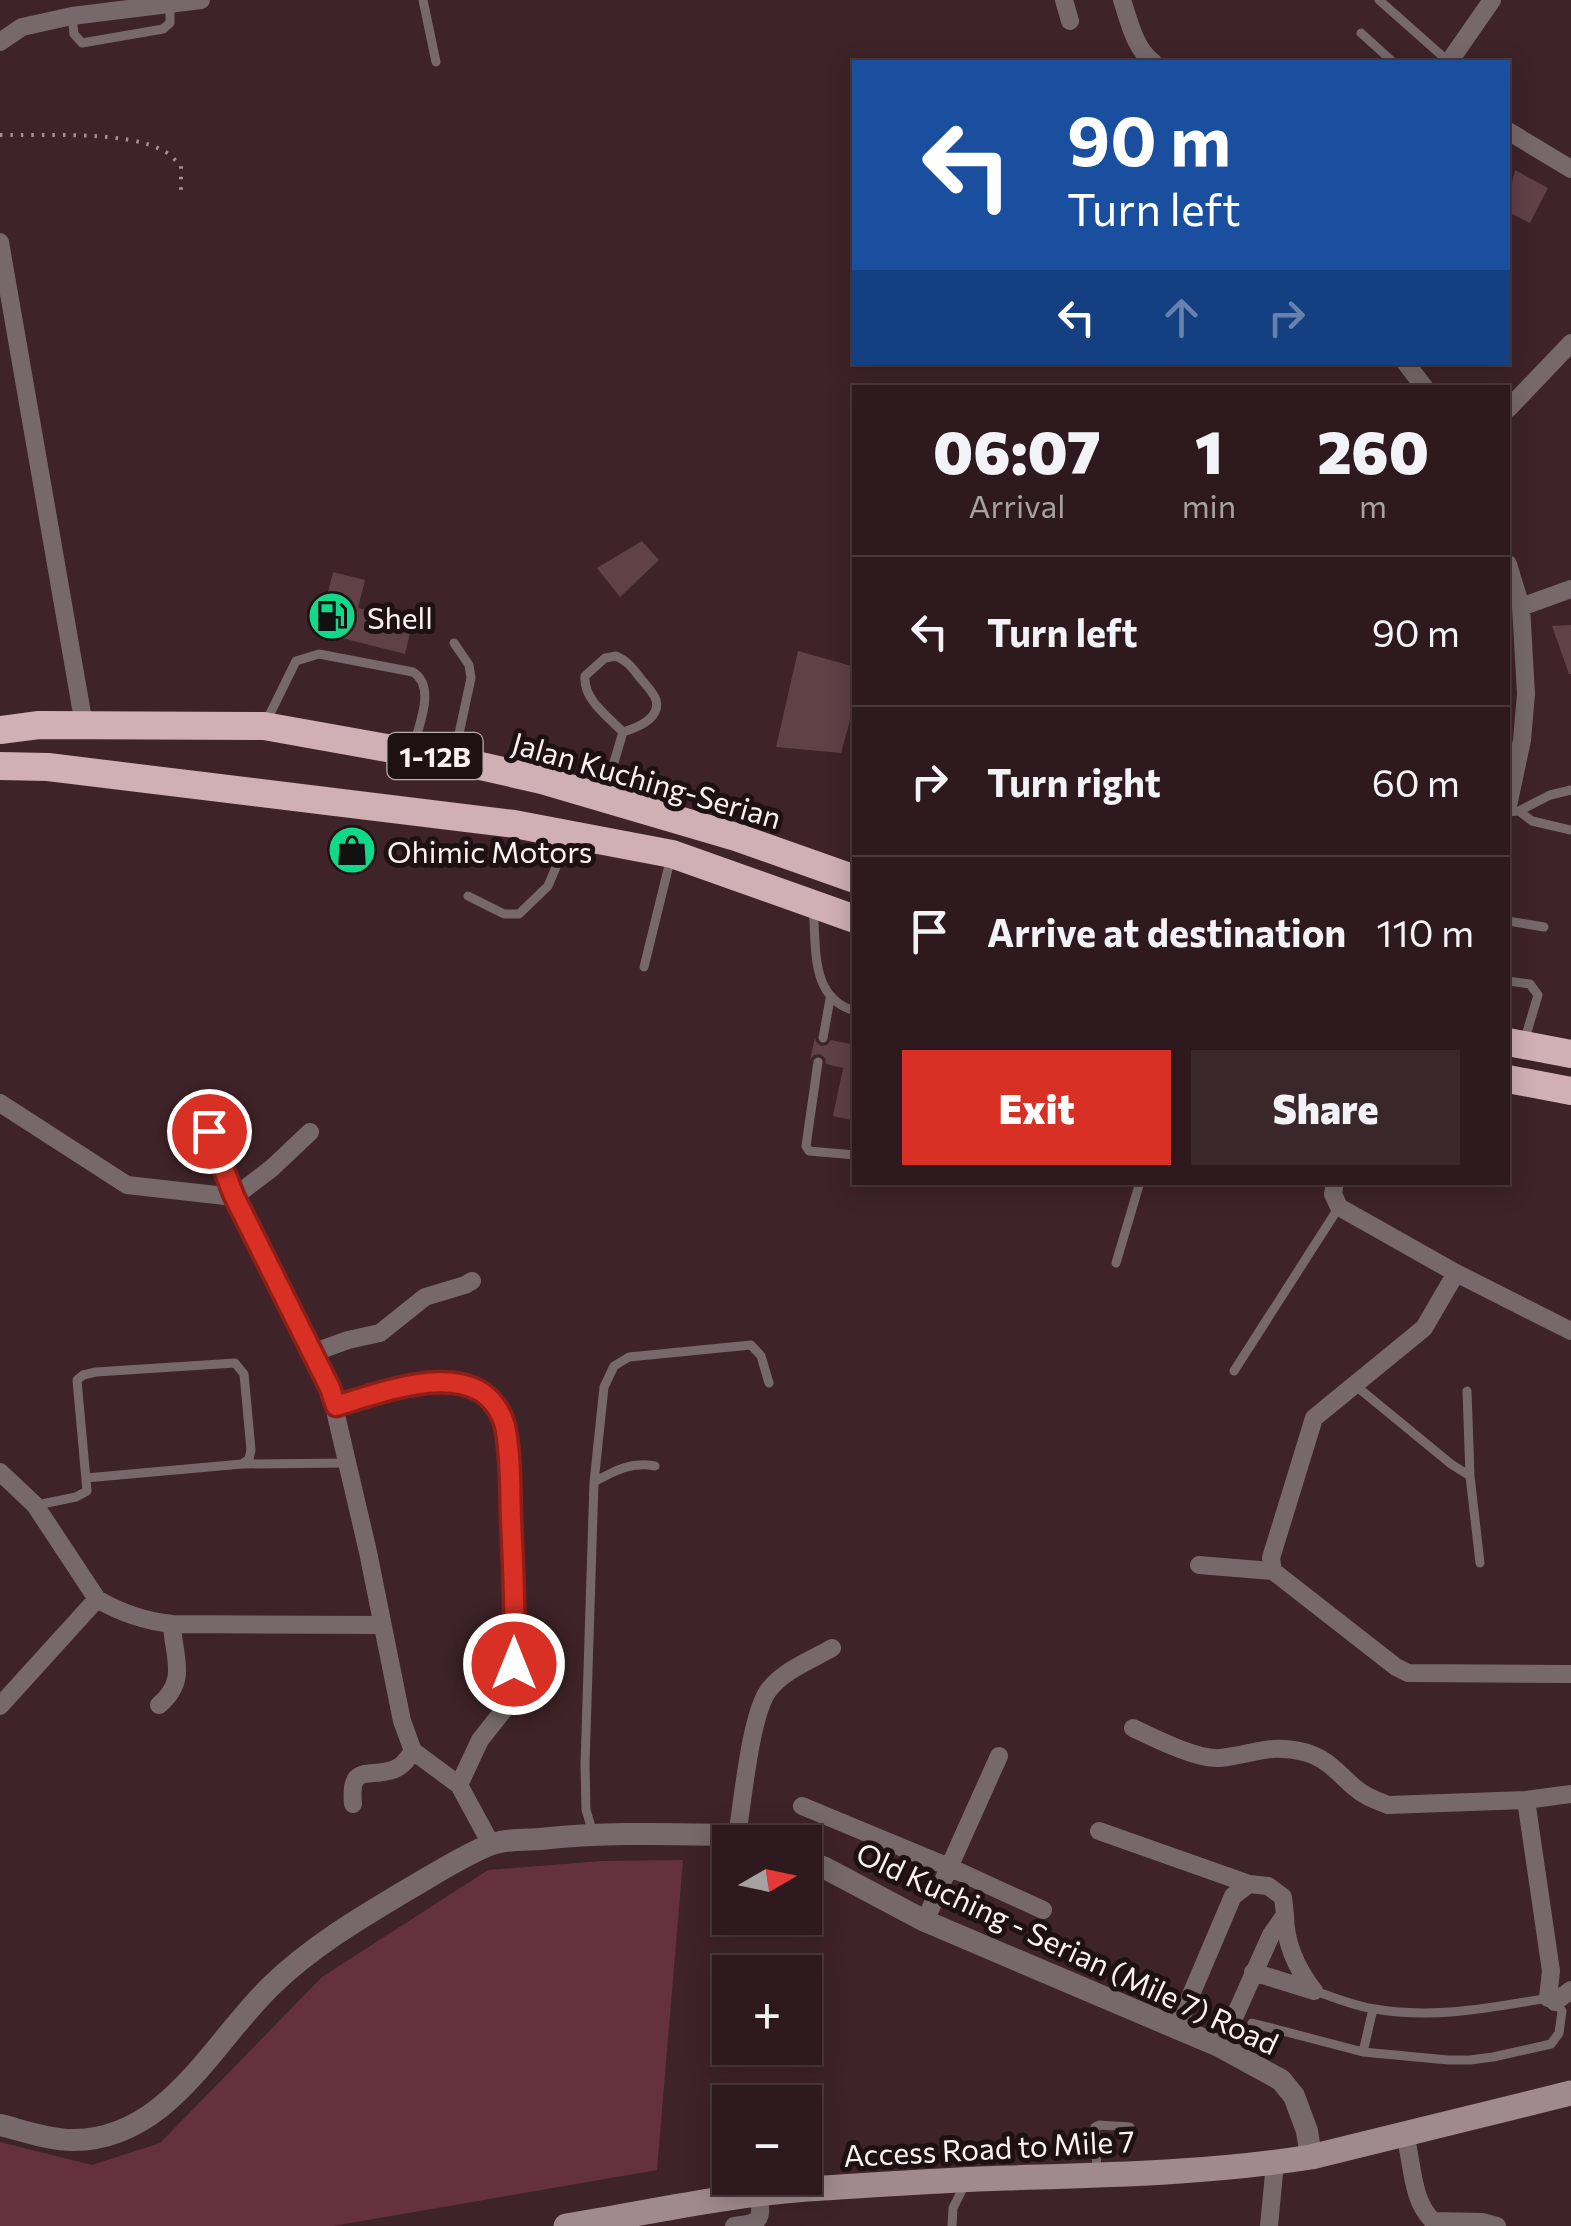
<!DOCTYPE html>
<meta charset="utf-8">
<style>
body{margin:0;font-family:Commissioner,sans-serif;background:#3a272b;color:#f1f3f6;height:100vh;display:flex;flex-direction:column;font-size:38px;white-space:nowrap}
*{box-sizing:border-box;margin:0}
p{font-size:32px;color:#a7a1a4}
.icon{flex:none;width:55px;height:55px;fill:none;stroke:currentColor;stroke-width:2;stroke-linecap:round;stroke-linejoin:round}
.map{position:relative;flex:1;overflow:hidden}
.details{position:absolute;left:852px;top:385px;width:658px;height:800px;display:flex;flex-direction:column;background:#2e1a1e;border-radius:0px;box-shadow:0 5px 25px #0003,0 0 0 2px #49383c}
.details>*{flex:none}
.top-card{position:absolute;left:852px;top:60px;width:658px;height:305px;border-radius:0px;box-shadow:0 5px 25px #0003,0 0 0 2px #49383c;background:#1a4fa0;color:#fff;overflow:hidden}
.needle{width:65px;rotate:81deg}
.fabs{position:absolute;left:712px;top:1825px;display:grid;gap:20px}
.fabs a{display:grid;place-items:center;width:110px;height:110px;border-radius:0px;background:#2e1a1e;box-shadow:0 5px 25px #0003,0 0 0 2px #49383c;font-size:50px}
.pin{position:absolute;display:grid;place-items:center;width:85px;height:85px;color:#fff;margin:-42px;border:5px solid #fff;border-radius:50%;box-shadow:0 2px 10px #0007}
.me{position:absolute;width:110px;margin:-55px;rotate:0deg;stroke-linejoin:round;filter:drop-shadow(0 0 8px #0008)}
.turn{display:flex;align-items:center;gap:35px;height:210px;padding:0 50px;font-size:45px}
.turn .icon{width:130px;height:130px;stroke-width:2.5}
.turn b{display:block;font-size:70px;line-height:85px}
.lanes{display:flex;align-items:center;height:95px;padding:0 50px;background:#0003;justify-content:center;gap:50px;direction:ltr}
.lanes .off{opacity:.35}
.eta{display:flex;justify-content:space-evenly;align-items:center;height:170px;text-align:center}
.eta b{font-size:60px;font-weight:800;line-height:70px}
.button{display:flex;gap:20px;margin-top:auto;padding:20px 50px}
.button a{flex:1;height:115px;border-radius:0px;background:#d93025;color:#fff;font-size:40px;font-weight:800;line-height:115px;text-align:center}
.button a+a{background:#3a272b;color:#f1f3f6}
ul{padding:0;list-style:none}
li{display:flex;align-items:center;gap:30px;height:150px;padding:0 50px;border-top:2px solid #49383c}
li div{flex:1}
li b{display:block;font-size:38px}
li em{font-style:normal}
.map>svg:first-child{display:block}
</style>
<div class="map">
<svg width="1571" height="2226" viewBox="0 0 1571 2226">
<rect width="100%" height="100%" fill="#3e2328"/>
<!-- green -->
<path fill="#65313c" d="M683,1860l-26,310 -324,56h-333v-84l92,23 68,-22 162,-166 166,-107 113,-9z"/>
<!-- building -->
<path fill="#5f4146" d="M1515,170l33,18 -18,35 -22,-11v-12z
M642,541l17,19 -39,37 -23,-29z
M333,572l32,8 -7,28 12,3 -2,11 42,11 -5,21 -87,-22z
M1571,625v49h-2l-17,-48z
M798,651l57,16v35l-14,51 -65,-6z
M815,1037l1,5 5,4 6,-1 4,-5 24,5v76l-22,-5 10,-48 -17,-4 -1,-6 -5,-4 -6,1 -4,5z"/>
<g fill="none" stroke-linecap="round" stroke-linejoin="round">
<!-- path -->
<path stroke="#a39194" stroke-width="4" stroke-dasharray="2.5 8" stroke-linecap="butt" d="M0,135c44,1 126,-5 164,16 6,3 12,10 17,15v24"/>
<!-- service -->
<path stroke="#77696b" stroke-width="9" d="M423,0l13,62
M1379,0l70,62
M72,16l2,18 8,9 81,-14 7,-6v-18
M1361,33l32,29
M454,643l15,22 2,13 -17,79
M616,656c12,5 17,13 25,23 4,5 13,14 15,21 5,19 -20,28 -33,32 -16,-16 -40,-33 -38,-56l20,-18z
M265,724l31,-63 23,-7 94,18c24,15 5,54 0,77
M604,796l19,-64
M1519,811l31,-16 21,-5
M1508,812l11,-1 13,10 39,9
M468,896l36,18h15l29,-28 19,-45
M813,908c4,39 -4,90 42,103
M1508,921l36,6
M644,967l27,-110
M1508,981l22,3 8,11 -14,47
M823,1038l7,-39
M818,1062l-12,84 3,5 46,4
M209,1131l25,66
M1116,1263l24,-81
M1234,1371l105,-164
M1356,1386l95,78 19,12 10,87
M1467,1391l3,85
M86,1478l156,-14 105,-1
M594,1482c20,-11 37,-21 61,-16
M37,1505l39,-8 11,-6 -10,-111 6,-5 13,-3 139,-9 9,11 7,76 -2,9 -7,5
M593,1833l-7,-23 -1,-46 9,-282 10,-95 10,-21 15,-9 122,-12 10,11 8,27
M1252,2023l111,29 85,8h22l23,-3 58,-13 8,-11 3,-22 -7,-9 -7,-4c-58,10 -115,21 -173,11 -21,-3 -41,-12 -61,-18
M1363,2052l10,-43
M1097,2172l-2,-45 4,-2 31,2
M952,2226l1,-18 13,-26"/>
<!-- minor -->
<path stroke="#77696b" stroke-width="18" d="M1064,0l6,21
M1122,0c7,21 13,49 31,62
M0,42l22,-15 50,-11 129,-16
M1449,62l43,-62
M1508,131l63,38
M0,242l84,483
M1405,362l20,26
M1508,409l63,-66
M1508,564l13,43 5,87 -4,46 -14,66
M1521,607l50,-18
M0,1103l127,82 107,12 96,192 38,163 34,169 11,30 46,34 32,59
M1335,1182l-2,12 6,13 117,66 115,58
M234,1197l38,-29 38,-36
M312,1353l36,-13 32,-7 45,-36 40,-12 7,-4
M336,1406l32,-11 55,-11 38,1 18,6 16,13 9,18 6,74 6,135 -2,66 -34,43 -21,45
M0,1472l35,33 62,94
M1199,1565l74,6 123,96 12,6 163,1
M1273,1571l-2,-13 43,-140 110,-90 32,-55
M159,1705c30,-25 14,-49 13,-81
M0,1706l97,-107c24,14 47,22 75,25l210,1
M1133,1728c21,10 64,32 87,30 33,-3 48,-15 84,-6 23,6 33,20 50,35 10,9 21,13 34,18l138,-5 25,171 -3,27
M1526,1800l45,-6
M353,1804c-4,-42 16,-25 42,-35 8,-3 13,-11 18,-18
M802,1806l147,61 94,43
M1099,1831l150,53
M737,1835c6,-34 13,-118 31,-144 14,-20 43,-31 64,-43
M1285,1915c0,28 12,54 29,76
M925,1921l74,-165
M1253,1972l61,19
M1555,2002l16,-12
M1176,2030l57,-134 16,-12 19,2 15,11 2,18 -14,20 -50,112
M1405,2135c8,29 6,65 28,86l49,1 15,4
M734,2226c27,-3 28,-5 25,-32
M1269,2226l6,-63"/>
<!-- tertiary -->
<path stroke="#77696b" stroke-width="22" d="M805,1860l20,8 100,53 296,126 60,33 13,16 13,35 4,26
M0,2125c24,6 49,15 74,15 94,-1 138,-97 197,-154 40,-39 89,-68 136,-96 26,-15 52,-32 80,-44 15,-7 36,-6 53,-7 66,-7 131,-5 197,-4l20,7"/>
<!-- secondary -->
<path stroke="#a18a8d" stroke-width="25" d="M566,2226c80,-13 160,-31 241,-37 67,-4 133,-9 199,-11 101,-3 205,-5 305,-21l260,-64"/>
<!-- trunk -->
<path stroke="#d0b0b4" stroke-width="28" d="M0,730l39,-5 225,1 190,34 88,20 194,57 119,42
M0,766l48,1 466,57 158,30 183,65
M1508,1042l63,12
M1508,1079l63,12"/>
</g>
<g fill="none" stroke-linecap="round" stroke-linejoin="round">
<!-- route casing -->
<g stroke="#8d1f18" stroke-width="25">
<path id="route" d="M209,1131l25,65 96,192 6,18c39,-12 103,-36 142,-16 13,7 23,21 27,36 6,29 5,62 6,92 2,48 5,97 3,146"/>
</g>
<!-- route -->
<use href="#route" stroke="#d93025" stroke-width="18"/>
</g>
<!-- icons -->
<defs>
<g id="fuel-disc" transform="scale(2.5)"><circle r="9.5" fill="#11d98a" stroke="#1d1113"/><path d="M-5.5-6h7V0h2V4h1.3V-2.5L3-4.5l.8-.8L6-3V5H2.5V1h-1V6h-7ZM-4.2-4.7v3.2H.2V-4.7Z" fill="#111"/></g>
<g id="shop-disc" transform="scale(2.5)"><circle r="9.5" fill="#11d98a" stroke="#1d1113"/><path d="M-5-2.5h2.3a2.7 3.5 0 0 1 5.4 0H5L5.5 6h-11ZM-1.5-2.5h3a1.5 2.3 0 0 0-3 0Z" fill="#111"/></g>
</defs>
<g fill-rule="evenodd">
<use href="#fuel-disc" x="332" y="616"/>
<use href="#shop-disc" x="352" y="850"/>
</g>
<g text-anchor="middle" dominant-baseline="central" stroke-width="10" stroke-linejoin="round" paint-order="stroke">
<!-- shield labels -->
<rect fill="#1d1113" stroke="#b9aeb0" stroke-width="2.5" x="387.5" y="733" width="95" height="46" rx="8"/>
<g font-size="28" font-weight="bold" fill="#fcf1f3">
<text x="435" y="756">1-12B</text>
</g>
<!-- poi labels -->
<g font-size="30" fill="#fcf1f3" stroke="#1d1113" text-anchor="start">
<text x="367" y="616">Shell</text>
<text x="387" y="850">Ohimic Motors</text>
</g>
<!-- street labels -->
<g font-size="30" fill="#fcf1f3" stroke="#1d1113">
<text transform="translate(647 779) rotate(16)">Jalan Kuching-Serian</text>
<text transform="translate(1068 1947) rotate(25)">Old Kuching - Serian (Mile 7) Road</text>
<text transform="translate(989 2147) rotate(-3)">Access Road to Mile 7</text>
</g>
</g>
</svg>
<div class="fabs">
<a><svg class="needle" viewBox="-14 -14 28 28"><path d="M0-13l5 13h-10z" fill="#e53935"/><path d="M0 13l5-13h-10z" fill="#a7a1a4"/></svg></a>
<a>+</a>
<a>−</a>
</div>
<div class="pin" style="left:209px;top:1131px;background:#d93025"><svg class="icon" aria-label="arrive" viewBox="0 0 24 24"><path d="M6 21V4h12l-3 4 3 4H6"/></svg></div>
<svg class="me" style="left:514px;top:1664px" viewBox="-20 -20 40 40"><circle r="17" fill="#d93025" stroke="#fff" stroke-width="3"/><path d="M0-11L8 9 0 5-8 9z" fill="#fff"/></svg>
<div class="top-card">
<div class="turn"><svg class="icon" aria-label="left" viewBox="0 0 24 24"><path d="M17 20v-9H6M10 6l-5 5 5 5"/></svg><div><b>90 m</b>Turn left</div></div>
<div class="lanes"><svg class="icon" aria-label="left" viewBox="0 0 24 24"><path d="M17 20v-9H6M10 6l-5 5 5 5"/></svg><svg class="icon off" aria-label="ahead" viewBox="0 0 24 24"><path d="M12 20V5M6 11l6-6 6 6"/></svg><svg class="icon off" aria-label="right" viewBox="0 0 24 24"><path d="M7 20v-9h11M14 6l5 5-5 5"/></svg></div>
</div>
<section class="details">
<div class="eta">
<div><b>06:07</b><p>Arrival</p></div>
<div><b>1</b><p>min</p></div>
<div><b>260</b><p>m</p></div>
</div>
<ul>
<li><svg class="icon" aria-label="left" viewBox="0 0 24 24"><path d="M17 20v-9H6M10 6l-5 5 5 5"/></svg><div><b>Turn left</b></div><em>90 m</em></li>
<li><svg class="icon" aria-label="right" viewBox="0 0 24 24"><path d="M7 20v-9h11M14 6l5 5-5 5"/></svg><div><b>Turn right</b></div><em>60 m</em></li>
<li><svg class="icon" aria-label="arrive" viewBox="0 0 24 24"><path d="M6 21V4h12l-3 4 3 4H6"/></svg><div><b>Arrive at destination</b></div><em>110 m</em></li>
</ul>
<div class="button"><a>Exit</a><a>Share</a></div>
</section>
</div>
